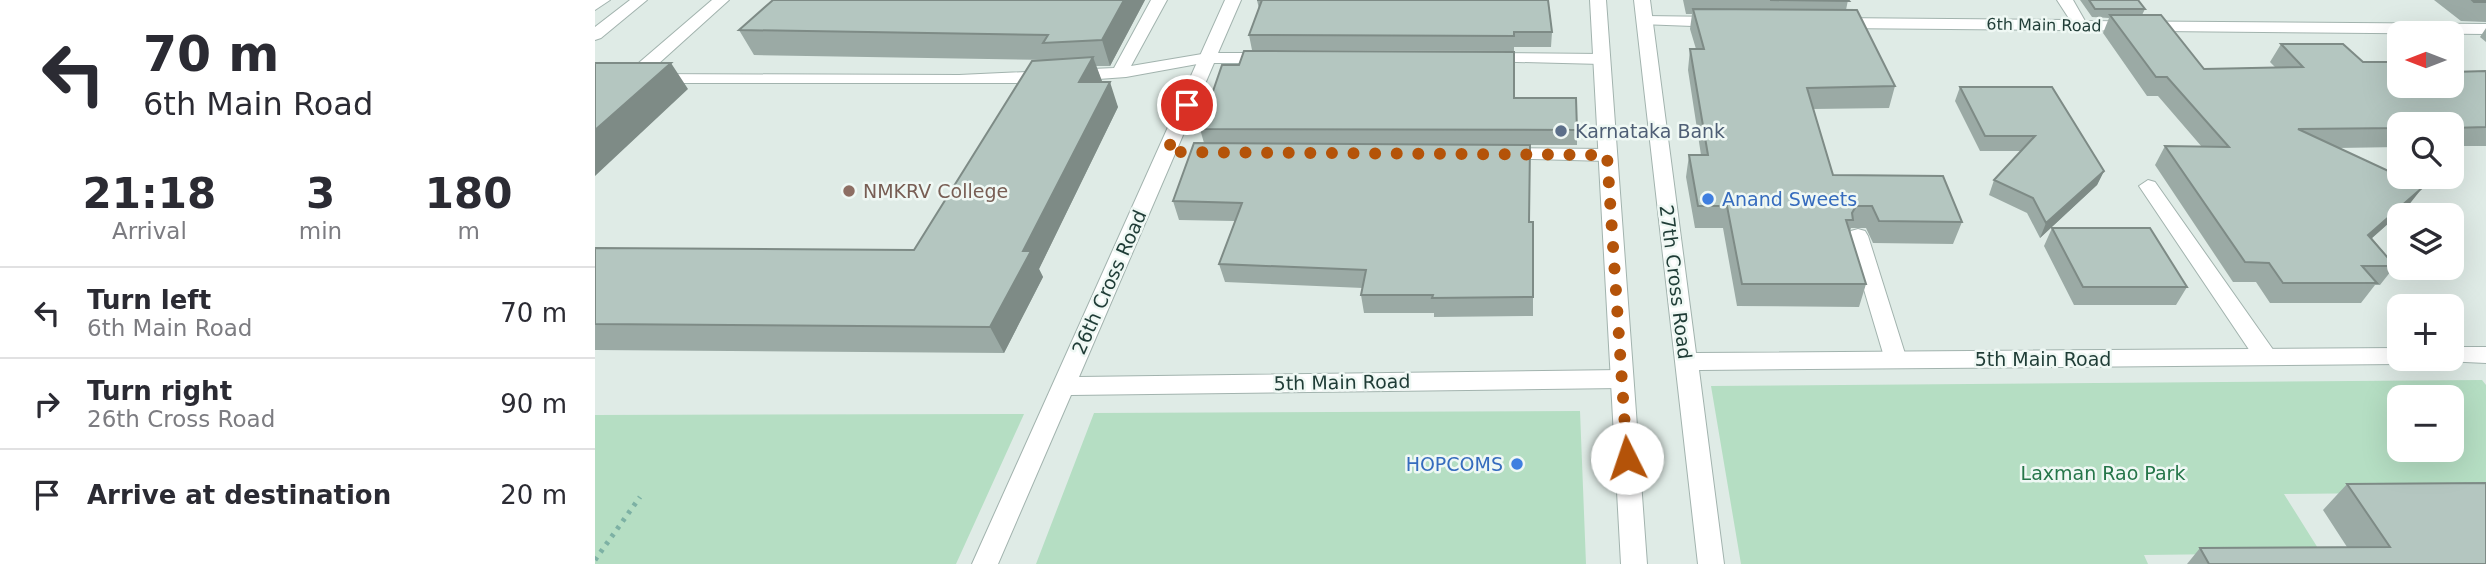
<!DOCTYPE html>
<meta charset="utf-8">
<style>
body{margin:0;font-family:"DejaVu Sans",sans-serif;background:#f7f7f7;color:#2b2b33;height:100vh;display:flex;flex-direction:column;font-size:26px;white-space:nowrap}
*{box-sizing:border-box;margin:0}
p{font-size:23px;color:#7c7c81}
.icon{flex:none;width:38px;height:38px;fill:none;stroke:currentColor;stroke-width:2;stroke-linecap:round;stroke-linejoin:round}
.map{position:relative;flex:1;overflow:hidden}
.panel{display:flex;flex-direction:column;background:#fff;width:595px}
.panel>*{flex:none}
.hud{background:#fff;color:#2b2b33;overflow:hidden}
.needle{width:46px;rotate:270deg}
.controls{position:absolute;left:1792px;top:21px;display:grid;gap:14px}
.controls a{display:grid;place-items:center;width:77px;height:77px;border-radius:14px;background:#fff;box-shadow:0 7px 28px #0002;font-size:35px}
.pin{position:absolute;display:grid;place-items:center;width:60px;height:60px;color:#fff;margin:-30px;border:4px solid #fff;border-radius:50%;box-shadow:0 2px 7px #0007}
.me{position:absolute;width:77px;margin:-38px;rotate:356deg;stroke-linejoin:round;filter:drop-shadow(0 0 5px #0008)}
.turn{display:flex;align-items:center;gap:24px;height:147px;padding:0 28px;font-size:32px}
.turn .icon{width:91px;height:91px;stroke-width:2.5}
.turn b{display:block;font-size:49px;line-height:60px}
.eta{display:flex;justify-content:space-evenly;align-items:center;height:119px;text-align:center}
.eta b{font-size:42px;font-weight:700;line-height:49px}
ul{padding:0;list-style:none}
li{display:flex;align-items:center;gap:21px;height:91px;padding:0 28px;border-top:2px solid #e1e1e2}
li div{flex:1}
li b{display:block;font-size:26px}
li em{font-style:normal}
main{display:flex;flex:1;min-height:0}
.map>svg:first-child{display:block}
</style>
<main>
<section class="panel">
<div class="hud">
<div class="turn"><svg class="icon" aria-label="left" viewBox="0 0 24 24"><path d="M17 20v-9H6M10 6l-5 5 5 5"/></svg><div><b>70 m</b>6th Main Road</div></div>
</div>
<div class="eta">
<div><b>21:18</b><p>Arrival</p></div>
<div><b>3</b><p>min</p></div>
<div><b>180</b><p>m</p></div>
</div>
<ul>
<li><svg class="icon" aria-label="left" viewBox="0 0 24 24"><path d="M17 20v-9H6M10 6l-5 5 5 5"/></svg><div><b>Turn left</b><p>6th Main Road</p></div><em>70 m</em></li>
<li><svg class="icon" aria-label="right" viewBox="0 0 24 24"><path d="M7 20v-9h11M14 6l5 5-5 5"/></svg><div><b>Turn right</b><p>26th Cross Road</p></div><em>90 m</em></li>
<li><svg class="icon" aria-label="arrive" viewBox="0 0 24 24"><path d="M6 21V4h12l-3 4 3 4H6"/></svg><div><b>Arrive at destination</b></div><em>20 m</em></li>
</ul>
</section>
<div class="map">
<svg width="1891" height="564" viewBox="0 0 1891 564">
<rect width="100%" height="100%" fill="#dfebe6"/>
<!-- green -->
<path fill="#b5dec3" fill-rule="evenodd" d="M1887,380l4,5v107l-202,2 37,59 -177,2 4,9h-407l-30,-178zM1804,397h53v53h-53z
M985,411l6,153h-550l58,-151z
M429,414l-68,150h-361v-149z"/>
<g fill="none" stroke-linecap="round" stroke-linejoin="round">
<!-- service casing -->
<g stroke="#a2b3ae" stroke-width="2">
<path id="service" d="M117,0h17l-82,74 312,1 155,-7 37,-68h16l-36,66 77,-13 8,5 -2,3 -88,16 -83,6h-448v-10h32z
M1553,180l7,2 119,169 3,6 -3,6 -8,2 -8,-2 -119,-177z
M1263,229l7,2 3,5 39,124 -3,6 -8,2 -8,-2 -3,-6 -37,-124 3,-5z"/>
</g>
<!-- minor casing -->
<g stroke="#a2b3ae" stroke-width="2">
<path id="minor" d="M630,0h16l-23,53h52l8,5 -8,5h-56l-135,314 542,-7 8,3 4,6 -4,6 -8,3 -550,7 -73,169h-26z
M1462,0h16l12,21 401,3v10l-650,-6 -8,-5 8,-5 234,2z
M1050,16l74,1 8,5 -8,5 -79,-3 -3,-3z
M890,53l116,1 8,5 -8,5 -122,-3 -2,-3z
M906,148l106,1 9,6 -9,6 -112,-3 -3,-4 3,-4z"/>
</g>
<!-- tertiary casing -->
<g stroke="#a2b3ae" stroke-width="2">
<path id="tertiary" d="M0,0h15l-15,10z
M35,0h17l-46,38 -6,2v-13z
M995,0h16l41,564h-26z
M1039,0h16l46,353 703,-5v11h10l-10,5 -700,6 25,194h-26z
M1857,347h34v16l-42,-2 -1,-2h9z"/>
</g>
<!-- path -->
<path stroke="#7db1a4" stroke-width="5" stroke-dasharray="3.5 6" stroke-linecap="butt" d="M0,560l45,-63"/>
<!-- service -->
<use href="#service" fill="#fff" fill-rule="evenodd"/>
<!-- minor -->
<use href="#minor" fill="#fff" fill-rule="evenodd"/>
<!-- tertiary -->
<use href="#tertiary" fill="#fff" fill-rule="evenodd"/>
</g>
<!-- wall -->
<path fill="#9baaa5" d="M550,0l-35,66h-14l6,16 16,25 -79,162 4,8 -39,76 -409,-3v-102l319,2 135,-190 -295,-5 -15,-25z
M662,0l295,32 -1,15h-37v4l-262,-1 -3,-15 10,-26z
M1088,0h165l-2,10 49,76 -6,22 -76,1 20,66 129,47 -9,22 -80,-1 -7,-15h-15l-1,4 16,52 -7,23 -122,-1 -14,-78h-28l-9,-51 3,-22h12l-13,-85 2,-21h6l-6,-20 2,-15h-6z
M1485,0h58l7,9 -3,6 62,54 71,-2 -5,-5 11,-18 82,18 36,24 87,-15v75h-34v-22h-53v23l-61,1 70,58 -36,32 23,28 -15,19h-5l-14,18h-91l-14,-21h-23l-78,-117 10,-19 37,1 -44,-51h-11l-44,-63 6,-15 -17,-1z
M1839,0h52v22l-25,-1z
M1891,28v14l-6,-5z
M1365,87l144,84 -7,14 -57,53 -13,-25 -38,-18 5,-15 27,-29h-41l-25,-50z
M919,98l63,32v15h-47l-1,77h4v94l-99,1v-4h-70l-3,-18 2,-7 -138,-6 -6,-18 16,-43 -56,-1 -6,-19 31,-58 -4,-14z
M1457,228l135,59 -11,18h-102l-30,-59z
M1752,484l139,80h-299l13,-16 147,-1 -24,-37z"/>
<!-- shaded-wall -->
<path fill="#7e8b86" d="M529,0h21l-35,66 -8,-26z
M498,57l9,24 -23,1z
M76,63l17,26 -93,87v-46z
M515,82l8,25 -79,162 4,8 -39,76 -14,-26 33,-76z
M1509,171l-7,14 -57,53 6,-15z
M1828,187l-15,19 -54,48 14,-19z"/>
<!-- building -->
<path fill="#b4c6c0" stroke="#7e8b86" stroke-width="2" d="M178,0h351l-22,40 -59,3 5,-8 -309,-5z
M662,0h291l4,32h-38v4l-265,-1 13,-35z
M1175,0h78l1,1z
M1494,0h49l7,9h-50z
M1877,0h14v2h-12z
M1098,9l164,1 38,76 -88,2 26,87 110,1 19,46 -83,-1 -7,-15h-16l-4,7 1,7h-7l20,64h-124l-15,-78h-29l-9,-51h19l-18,-106h14z
M1515,15h51l43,54 99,-2 -22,-23h62l20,18h36v24h53v-14l34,-1v56l-34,1v-4h-53v4l-101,1 125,58 -55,48 27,31h-33l15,17h-94l-14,-20 -24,-1 -80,-116 64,1 -62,-70h-11z
M649,51l270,1v46h62l1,32 -377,-1 22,-64h17z
M498,57l-14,25h31l-87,169h8l-41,76 -395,-3v-76l319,2 118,-189z
M0,63h76l-76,67z
M1365,87h92l52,84 -58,52 -13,-25 -39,-18 41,-44h-50z
M599,143l336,2 -1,77h4v75l-101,1 1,-3h-72l5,-25 -147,-6 23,-61 -69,-2z
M1457,228h98l37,59h-104z
M1891,483v81h-277l-9,-16 190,-1 -43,-63z"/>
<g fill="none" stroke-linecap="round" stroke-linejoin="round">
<!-- route -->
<path stroke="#b45309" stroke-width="12" stroke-dasharray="0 21.6" d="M592,105l-20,47 440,3 20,303"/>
</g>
<!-- markers -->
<circle fill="#5c6f8a" stroke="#eff8f4" stroke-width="2.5" cx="966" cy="131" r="7"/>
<circle fill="#8d6e63" stroke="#eff8f4" stroke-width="2.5" cx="254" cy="191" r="7"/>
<g fill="#3f7fe0" stroke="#eff8f4" stroke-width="2.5">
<circle cx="1113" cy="199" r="7"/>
<circle cx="922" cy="464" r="7"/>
</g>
<g text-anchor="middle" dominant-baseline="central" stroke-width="5" stroke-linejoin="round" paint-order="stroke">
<!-- far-street labels -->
<g font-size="16" fill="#1f3c36" stroke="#eff8f4">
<text transform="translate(1449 25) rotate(1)">6th Main Road</text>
</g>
<!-- service labels -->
<g font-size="19" fill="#4e5e75" stroke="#eff8f4" text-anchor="start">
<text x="980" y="131">Karnataka Bank</text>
</g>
<!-- education labels -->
<g font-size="19" fill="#785e54" stroke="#eff8f4" text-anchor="start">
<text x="268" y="191">NMKRV College</text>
</g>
<!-- shop labels -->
<g font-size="19" fill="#366cbe" stroke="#eff8f4" text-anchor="start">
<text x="1127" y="199">Anand Sweets</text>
<text x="908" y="464" text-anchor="end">HOPCOMS</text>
</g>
<!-- street labels -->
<g font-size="19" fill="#1f3c36" stroke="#eff8f4">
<text transform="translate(514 282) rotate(-66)">26th Cross Road</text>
<text transform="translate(1081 282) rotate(83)">27th Cross Road</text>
<text x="1448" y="359">5th Main Road</text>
<text transform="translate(747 382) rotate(-1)">5th Main Road</text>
</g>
<!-- park labels -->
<g font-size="19" fill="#26764a" stroke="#eff8f4">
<text x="1508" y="473">Laxman Rao Park</text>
</g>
</g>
</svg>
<div class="controls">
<a><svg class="needle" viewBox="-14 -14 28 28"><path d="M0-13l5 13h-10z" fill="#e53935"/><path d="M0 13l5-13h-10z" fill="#7c7c81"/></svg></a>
<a><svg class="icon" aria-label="search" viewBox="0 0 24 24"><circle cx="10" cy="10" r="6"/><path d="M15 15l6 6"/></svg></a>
<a><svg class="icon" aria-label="layers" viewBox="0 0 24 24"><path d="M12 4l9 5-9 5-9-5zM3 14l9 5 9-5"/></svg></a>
<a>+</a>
<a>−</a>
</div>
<div class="pin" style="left:592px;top:105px;background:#d93025"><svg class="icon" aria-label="arrive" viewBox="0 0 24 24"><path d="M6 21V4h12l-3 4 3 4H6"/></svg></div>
<svg class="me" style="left:1032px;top:458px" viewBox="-20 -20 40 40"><circle r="19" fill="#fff"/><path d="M0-13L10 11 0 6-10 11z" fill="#b45309"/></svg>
</div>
</main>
